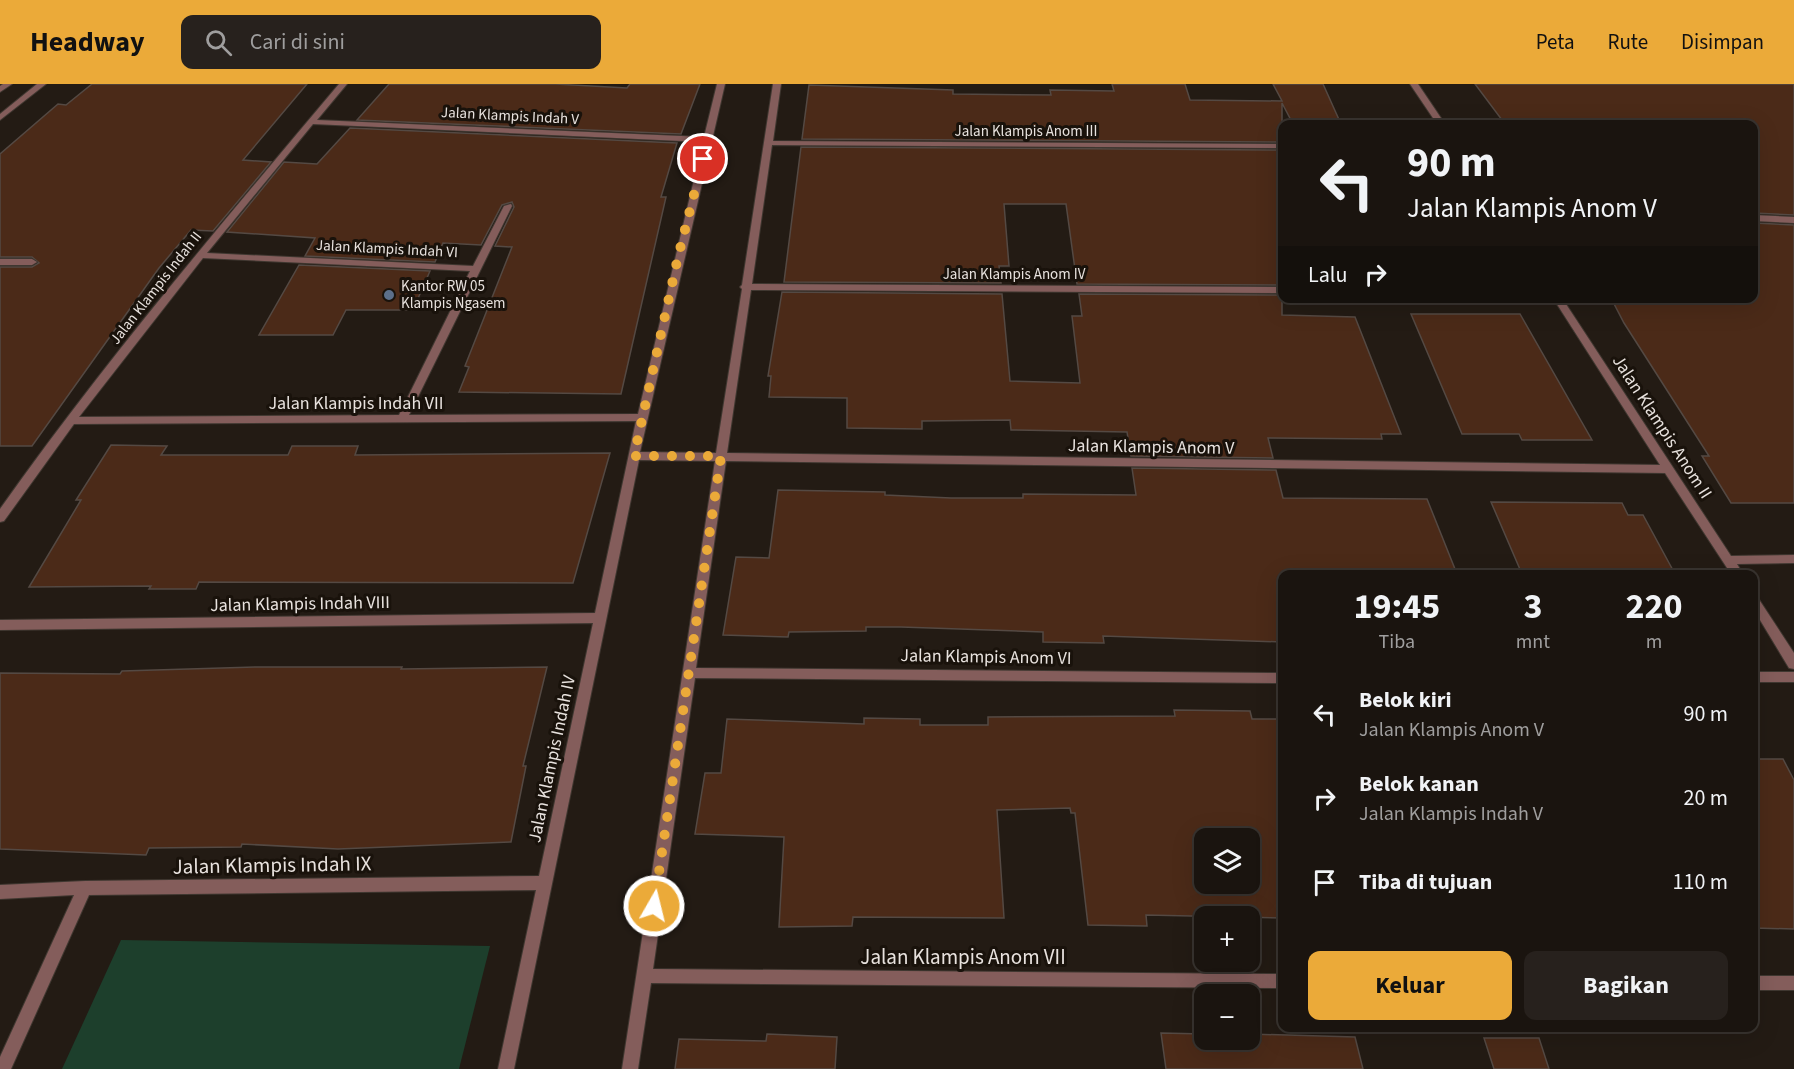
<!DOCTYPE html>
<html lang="id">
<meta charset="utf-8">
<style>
body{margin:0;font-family:"Source Sans 3",sans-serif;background:#27211d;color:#f1f3f6;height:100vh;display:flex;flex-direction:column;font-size:22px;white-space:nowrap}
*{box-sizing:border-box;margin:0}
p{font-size:20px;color:#9f9e9e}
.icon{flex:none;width:33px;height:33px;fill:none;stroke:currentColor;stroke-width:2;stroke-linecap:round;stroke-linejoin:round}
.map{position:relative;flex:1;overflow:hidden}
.panel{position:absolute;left:1278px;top:486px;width:480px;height:462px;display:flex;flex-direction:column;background:#1a140f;border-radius:12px;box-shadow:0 6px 24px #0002,0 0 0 2px #38332f}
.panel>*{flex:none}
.hud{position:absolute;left:1278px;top:36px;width:480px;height:183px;border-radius:12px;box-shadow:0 6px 24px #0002,0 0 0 2px #38332f;background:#1a140f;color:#f1f3f6;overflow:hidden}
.buttons{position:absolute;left:1194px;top:744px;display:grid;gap:12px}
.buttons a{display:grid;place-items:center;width:66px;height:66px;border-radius:12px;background:#1a140f;box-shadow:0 6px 24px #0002,0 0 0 2px #38332f;font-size:30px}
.pin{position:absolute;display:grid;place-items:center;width:51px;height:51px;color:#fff;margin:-26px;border:3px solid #fff;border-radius:50%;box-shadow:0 2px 6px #0007}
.me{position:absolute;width:66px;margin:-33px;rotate:8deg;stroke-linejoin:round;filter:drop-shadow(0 0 4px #0008)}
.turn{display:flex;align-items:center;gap:21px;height:126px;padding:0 30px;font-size:27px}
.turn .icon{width:78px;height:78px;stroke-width:2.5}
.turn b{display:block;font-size:42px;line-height:51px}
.then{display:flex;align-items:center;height:57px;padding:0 30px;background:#0003;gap:12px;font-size:22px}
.eta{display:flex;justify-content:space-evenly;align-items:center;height:102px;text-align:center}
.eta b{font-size:36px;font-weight:700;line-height:42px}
.button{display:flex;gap:12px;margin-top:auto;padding:12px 30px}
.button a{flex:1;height:69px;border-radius:12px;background:#ebaa39;color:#111;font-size:24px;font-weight:700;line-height:69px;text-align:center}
.button a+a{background:#27211d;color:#f1f3f6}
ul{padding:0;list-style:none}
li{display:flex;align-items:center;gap:18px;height:84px;padding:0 30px}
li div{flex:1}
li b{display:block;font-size:22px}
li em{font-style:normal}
header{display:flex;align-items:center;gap:36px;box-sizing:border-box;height:84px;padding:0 30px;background:#ebaa39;color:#111}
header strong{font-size:28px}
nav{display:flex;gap:33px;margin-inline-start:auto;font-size:21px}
.search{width:420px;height:54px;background:#27211d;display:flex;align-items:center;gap:15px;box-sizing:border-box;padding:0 21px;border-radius:12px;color:#9f9e9e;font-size:22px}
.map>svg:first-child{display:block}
</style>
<header>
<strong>Headway</strong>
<div class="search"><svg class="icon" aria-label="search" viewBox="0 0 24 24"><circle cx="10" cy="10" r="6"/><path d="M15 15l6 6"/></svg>Cari di sini</div>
<nav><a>Peta</a><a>Rute</a><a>Disimpan</a></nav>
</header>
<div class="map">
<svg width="1794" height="985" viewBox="0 0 1794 985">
<rect width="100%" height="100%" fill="#231b14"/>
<!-- green -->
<path fill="#1d3f2c" d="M121,856l369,6 -31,123h-397z"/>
<!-- building -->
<path fill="#4b2a18" stroke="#544943" stroke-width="1.5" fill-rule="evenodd" d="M92,0h215l-64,76 28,2 -58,69 -22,-1 -32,38 -127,178h-32v-179h32l7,-4 -7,-6h-32v-103l58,-50 8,1z
M389,0h166l72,4 3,-4h70l-19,50 -324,-14z
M1112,0h73l5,16 92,1 -9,-17h50l18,40h-48l-11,-21v39l-480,-3 7,-54 144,5v4l98,1 -1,-5 64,1z
M1475,0h319v131l-40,-2v-89h-249z
M350,44l327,15 -16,54h5l-45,197 -162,-2 10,-25 -4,-1 47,-119 -17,-1 19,-39 -2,-5 -10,3 -21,40 -38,-2 -8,19 -130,-6 10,-18 -88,-6 57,-70 33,2z
M801,63l481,3v135l-205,-1 -11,-80h-62l5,62h-10l2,17 -217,-1z
M1754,139l40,2v278h-63l-29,-47h7l-85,-133 -13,-25h143z
M299,181l131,6 -17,39h-67l-13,25h-74z
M782,208l220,2 8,87 70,2 -8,-67h10l-3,-22 203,1v20l73,2 46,117h-20l1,5 -114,-1 5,20 -142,-2 -4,-24 -116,-2 -1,-10 -88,1v8l-75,-1v-30l-78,-1 2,-21h-3z
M1411,230h109l72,126h-70l-3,-6h-57z
M111,361l56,1 -6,9h127l4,-9h66l-3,9 255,-2 -37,130 -374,-1 -3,7h-47l2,-3 -122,1 52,-87h-5z
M1132,384l144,2 7,28 144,1 30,75h-175v68l-179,-6 1,7 -61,-1v-10l-142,-5h-35v4l-77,1 -1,5 -65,-2 13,-78 33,1 9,-68 107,2v3l66,3h72v-4l113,1z
M1491,418l131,1 6,12h15l32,59h-153z
M255,583h147l-1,2 146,-2 -24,99h3l-15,76 -173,7 -96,-5 -1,3 -92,1 -3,7 -146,-6v-176l120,1 2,-3z
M1174,626l76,1 2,8h30v199l-136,-3 1,11 -59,-1 -13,-112h-4l-1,-5 -73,2 7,108 -151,-1 -1,9 -73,1 5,-90 -89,-3 10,-61h16l6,-54 137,5v-6l56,1v6h68v-8l187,-1zM1204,754h46v46h-46z
M1754,675h29l11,21v149l-40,-1z
M1161,949l43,1v6h46v-6l105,3 8,32h-197z
M767,950l70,3 -2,32h-160l4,-30 87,2z
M1484,954h55l10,31h-55z"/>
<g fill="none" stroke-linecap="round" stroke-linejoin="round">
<!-- street casing -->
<g stroke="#3f3730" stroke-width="2">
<path id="street" d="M3,0h9l-12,8v-6z
M37,0h9l-46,36v-6z
M339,0h8l-30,36 387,17 13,-53h8l-85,368 76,1 26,-164 -2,-2 2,-2 31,-201h8l-8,57 509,3v4l-510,-3 -20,139 530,3v6l-531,-3 -24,163 933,12 -107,-167h9l169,258 63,-1v8l-57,1 6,10h-12l-66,-101 -939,-12 -30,207 586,5v10l-587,-5 -42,291 629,5v14l-631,-5 -13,86h-16l93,-608 -76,-1 -125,609h-16l38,-179 -447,5 -78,174h-11v-12l74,-162 -74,4v-14l85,-4 454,-5 54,-253 -593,7v-10l595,-7 41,-192 -562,3 -70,97 -4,1v-13c104,-147 222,-286 339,-425zM313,40l390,18 -65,272 -229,1 103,-209 -1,-2 -7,2 -31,60 -266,-13zM203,174l267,13 -71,144 -320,2z
M1410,0h8l27,40h-8z
M1754,131l40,2v6l-40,-2z
M0,175h32l5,3 -5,3h-32z
M1754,512l4,2 36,55v16l-5,-1 -35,-58z
M1754,588h40v10h-40z
M1754,892h40v14h-40z"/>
</g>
<!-- street -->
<use href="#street" fill="#845d5b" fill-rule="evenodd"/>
</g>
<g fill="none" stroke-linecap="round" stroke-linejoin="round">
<!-- route -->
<path stroke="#ebaa39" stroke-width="10" stroke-dasharray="0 18" d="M654,822l67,-450h-87l44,-199 25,-98"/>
</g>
<!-- markers -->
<circle fill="#5c6f8a" stroke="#19120b" stroke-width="2" cx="389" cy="211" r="6"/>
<g text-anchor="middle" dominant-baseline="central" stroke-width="6" stroke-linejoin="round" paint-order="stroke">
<!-- far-street labels -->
<g font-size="15" fill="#e8e2de" stroke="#19120b">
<text transform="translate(510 32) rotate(3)">Jalan Klampis Indah V</text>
<text x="1026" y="47">Jalan Klampis Anom III</text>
<text transform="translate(387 165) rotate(3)">Jalan Klampis Indah VI</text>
<text x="1014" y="190">Jalan Klampis Anom IV</text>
<text transform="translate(156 204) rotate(-52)">Jalan Klampis Indah II</text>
</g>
<!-- far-poi labels -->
<g font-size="15" fill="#e8e2de" stroke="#19120b" text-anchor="start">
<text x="401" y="202">Kantor RW 05<tspan x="401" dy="17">Klampis Ngasem</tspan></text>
</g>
<!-- street labels -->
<g font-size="18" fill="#e8e2de" stroke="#19120b">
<text x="356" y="319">Jalan Klampis Indah VII</text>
<text transform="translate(1662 343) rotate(57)">Jalan Klampis Anom II</text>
<text transform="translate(1151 363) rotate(1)">Jalan Klampis Anom V</text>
<text transform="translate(300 520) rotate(-1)">Jalan Klampis Indah VIII</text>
<text transform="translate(986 573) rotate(1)">Jalan Klampis Anom VI</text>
<text transform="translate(552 675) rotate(-78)">Jalan Klampis Indah IV</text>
</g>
<!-- near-street labels -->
<g font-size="21" fill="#e8e2de" stroke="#19120b">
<text transform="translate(272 781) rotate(-1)">Jalan Klampis Indah IX</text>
<text x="963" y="873">Jalan Klampis Anom VII</text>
</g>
</g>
</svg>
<div class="buttons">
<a><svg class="icon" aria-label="layers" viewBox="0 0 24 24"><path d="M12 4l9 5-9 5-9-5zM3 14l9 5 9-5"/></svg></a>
<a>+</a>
<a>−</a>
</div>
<div class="pin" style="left:703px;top:75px;background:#d93025"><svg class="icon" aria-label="arrive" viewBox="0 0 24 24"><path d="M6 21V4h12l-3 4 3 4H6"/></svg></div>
<svg class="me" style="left:654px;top:822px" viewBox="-20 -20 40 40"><circle r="17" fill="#ebaa39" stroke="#fff" stroke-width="3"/><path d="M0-11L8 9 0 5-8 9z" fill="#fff"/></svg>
<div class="hud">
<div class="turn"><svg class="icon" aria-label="left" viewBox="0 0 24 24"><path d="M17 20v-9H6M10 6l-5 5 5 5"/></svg><div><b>90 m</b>Jalan Klampis Anom V</div></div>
<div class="then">Lalu<svg class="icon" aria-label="right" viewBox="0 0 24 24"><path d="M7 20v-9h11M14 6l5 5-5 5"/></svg></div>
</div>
<section class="panel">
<div class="eta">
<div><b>19:45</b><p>Tiba</p></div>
<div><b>3</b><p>mnt</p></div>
<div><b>220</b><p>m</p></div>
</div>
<ul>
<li><svg class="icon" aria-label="left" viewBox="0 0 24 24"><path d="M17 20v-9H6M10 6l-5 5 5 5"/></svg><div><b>Belok kiri</b><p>Jalan Klampis Anom V</p></div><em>90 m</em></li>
<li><svg class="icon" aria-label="right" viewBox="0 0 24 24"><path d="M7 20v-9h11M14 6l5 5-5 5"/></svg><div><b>Belok kanan</b><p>Jalan Klampis Indah V</p></div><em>20 m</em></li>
<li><svg class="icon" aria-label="arrive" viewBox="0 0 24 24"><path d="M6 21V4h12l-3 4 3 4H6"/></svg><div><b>Tiba di tujuan</b></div><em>110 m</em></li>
</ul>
<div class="button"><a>Keluar</a><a>Bagikan</a></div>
</section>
</div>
